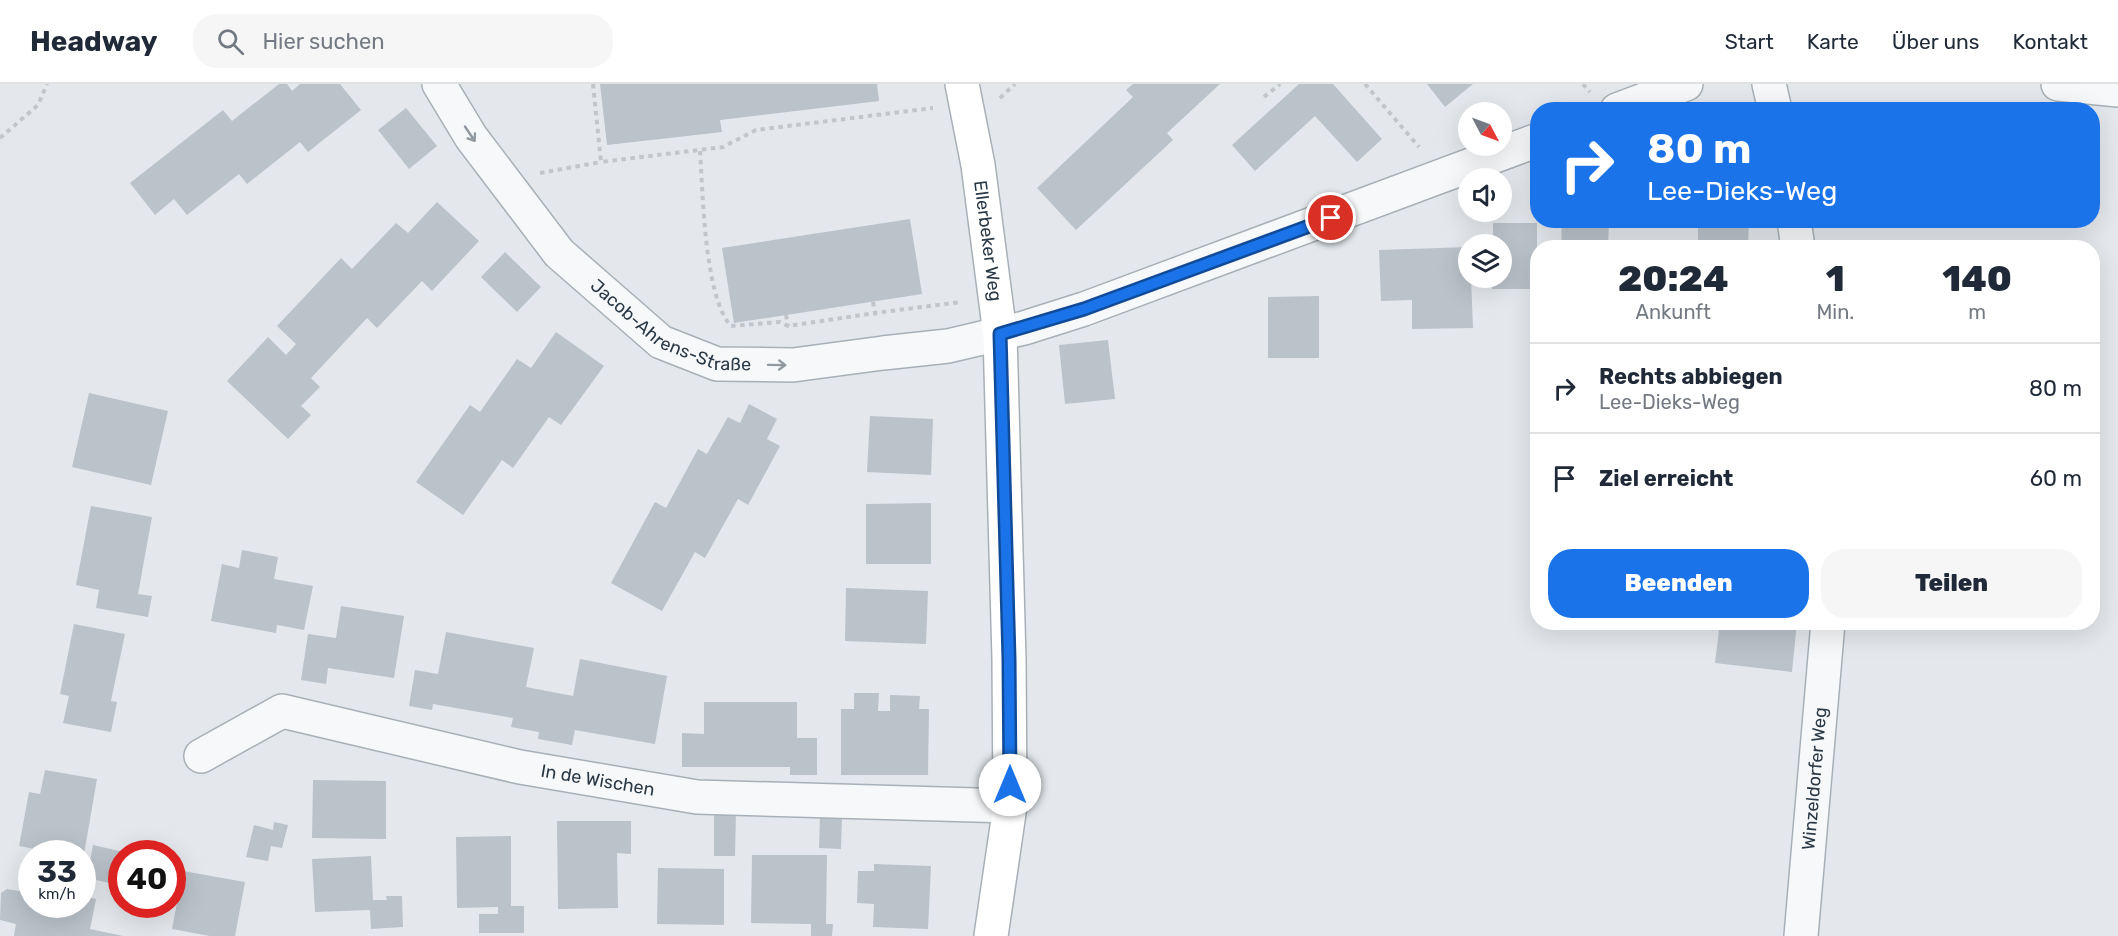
<!DOCTYPE html>
<html lang="de">
<meta charset="utf-8">
<style>
body{margin:0;font-family:Rubik,sans-serif;background:#f6f6f7;color:#1f2937;height:100vh;display:flex;flex-direction:column;font-size:22px;white-space:nowrap}
*{box-sizing:border-box;margin:0}
p{font-size:20px;color:#747a83}
.icon{flex:none;width:33px;height:33px;fill:none;stroke:currentColor;stroke-width:2;stroke-linecap:round;stroke-linejoin:round}
.map{position:relative;flex:1;overflow:hidden}
.side{position:absolute;left:1530px;top:156px;width:570px;height:390px;display:flex;flex-direction:column;background:#fff;border-radius:24px;box-shadow:0 6px 24px #0002}
.side>*{flex:none}
.banner{position:absolute;left:1530px;top:18px;width:570px;height:126px;border-radius:24px;box-shadow:0 6px 24px #0002;background:#1a73e8;color:#fff;overflow:hidden}
.needle{width:39px;rotate:131deg}
.controls{position:absolute;left:1458px;top:18px;display:grid;gap:12px}
.controls a{display:grid;place-items:center;width:54px;height:54px;border-radius:50%;background:#fff;box-shadow:0 6px 24px #0002;font-size:30px}
.speed{position:absolute;left:18px;top:756px;display:flex;gap:12px;font-size:30px;font-weight:700;text-align:center}
.speed>*{display:grid;place-content:center;width:78px;height:78px;border-radius:50%;background:#fff;box-shadow:0 6px 24px #0002;line-height:1}
.speed small{font-size:15px;font-weight:400}
.speed .limit{border:9px solid #d22;background:#fff;color:#111}
.pin{position:absolute;display:grid;place-items:center;width:51px;height:51px;color:#fff;margin:-26px;border:3px solid #fff;border-radius:50%;box-shadow:0 2px 6px #0007}
.me{position:absolute;width:66px;margin:-33px;rotate:0deg;stroke-linejoin:round;filter:drop-shadow(0 0 4px #0008)}
.turn{display:flex;align-items:center;gap:21px;height:126px;padding:0 18px;font-size:27px}
.turn .icon{width:78px;height:78px;stroke-width:2.5}
.turn b{display:block;font-size:42px;line-height:51px}
.eta{display:flex;justify-content:space-evenly;align-items:center;height:102px;text-align:center}
.eta b{font-size:36px;font-weight:800;line-height:42px}
.action{display:flex;gap:12px;margin-top:auto;padding:12px 18px}
.action a{flex:1;height:69px;border-radius:24px;background:#1a73e8;color:#fff;font-size:24px;font-weight:800;line-height:69px;text-align:center}
.action a+a{background:#f6f6f7;color:#1f2937}
ul{padding:0;list-style:none}
li{display:flex;align-items:center;gap:18px;height:90px;padding:0 18px;border-top:2px solid #e0e1e3}
li div{flex:1}
li b{display:block;font-size:22px}
li em{font-style:normal}
header{display:flex;align-items:center;gap:36px;box-sizing:border-box;height:84px;padding:0 30px;background:#fff;border-bottom:2px solid #e0e1e3}
header strong{font-size:28px}
nav{display:flex;gap:33px;margin-inline-start:auto;font-size:21px}
.search{width:420px;height:54px;background:#f6f6f7;display:flex;align-items:center;gap:15px;box-sizing:border-box;padding:0 21px;border-radius:24px;color:#747a83;font-size:22px}
.map>svg:first-child{display:block}
</style>
<header>
<strong>Headway</strong>
<div class="search"><svg class="icon" aria-label="search" viewBox="0 0 24 24"><circle cx="10" cy="10" r="6"/><path d="M15 15l6 6"/></svg>Hier suchen</div>
<nav><a>Start</a><a>Karte</a><a>Über uns</a><a>Kontakt</a></nav>
</header>
<div class="map">
<svg width="2118" height="852" viewBox="0 0 2118 852">
<rect width="100%" height="100%" fill="#e4e8ec"/>
<!-- building -->
<path fill="#bac2ca" d="M279,0h8l5,7 8,-7h40l21,26 -53,42 -8,-10 -53,42 -8,-10 -52,41 -13,-16 -19,16 -25,-32 93,-73 9,11z
M600,0h277l2,17 -159,19 2,12 -115,13z
M1133,0h87l-53,49 6,7 -97,90 -39,-42 96,-91 -7,-7z
M1299,0h34l49,55 -25,23 -42,-46 -60,55 -23,-26z
M1427,0h46l-28,23z
M406,24l31,38 -28,23 -31,-39z
M437,118l42,39 -47,50 -10,-10 -45,47 -10,-10 -56,60 9,9 -19,19 10,9 -23,24 -61,-58 41,-44 18,18 10,-11 -19,-18 64,-68 11,11 44,-46 12,10z
M910,135l12,75 -188,29 -12,-75z
M1562,136h47l-1,28h-47z
M1698,136h51l-1,28h-50z
M1493,139h44v66h-45v-11h10v-34h-9z
M1468,163v31h3l2,50 -61,1v-29l-31,1 -2,-51z
M505,168l36,35 -24,25 -36,-35z
M1319,212v62h-51v-61z
M556,248l48,34 -43,59 -12,-8 -36,51 -11,-8 -39,55 -47,-33 54,-77 10,7 37,-53 14,9z
M1108,256l7,59 -50,5 -6,-59z
M89,309l79,18 -17,74 -79,-18z
M749,320l28,15 -10,20 13,7 -32,59 -10,-6 -33,59 -10,-6 -33,59 -51,-28 44,-81 11,6 32,-59 9,5 21,-37 12,6z
M870,332l63,3 -2,56 -64,-3z
M931,419v61h-65v-60z
M91,422l61,11 -14,77 14,2 -4,21 -52,-9 3,-18 -23,-5z
M242,466l36,7 -4,22 39,7 -9,44 -27,-5 -1,8 -65,-12 11,-57 17,4z
M846,504l82,3 -2,53 -81,-3z
M341,522l63,10 -10,62 -66,-10 -2,16 -25,-4 7,-46 28,4z
M1720,538h77l-5,50 -77,-9z
M74,540l51,10 -14,67 6,1 -6,30 -48,-9 6,-27 -9,-2z
M446,548l88,16 -8,39 47,9 7,-37 87,17 -12,68 -80,-14 -3,15 -34,-6 1,-7 -28,-5 2,-9 -80,-14 -1,6 -23,-4 6,-36 23,4z
M854,609h25l-1,18h12v-16l30,1 -1,13h10l-1,66h-87v-66h13z
M704,618h93v36h20v37h-27v-8h-108v-34l22,1z
M45,686l52,9 -13,75h-24l-41,-8 10,-54 11,2z
M313,696l73,1v58l-74,-1z
M714,727l22,1 -1,44h-21z
M820,731l22,1 -1,33 -22,-1z
M557,737h74v33l-14,-1 1,55 -60,1z
M274,738l14,3 -6,23 -11,-2 -3,15 -22,-4 8,-32 19,5z
M511,752v70h13v27h-45v-19h19v-7l-41,1 -1,-71z
M93,761l35,8 -6,1v16l-4,15 -31,-7z
M752,771h75l-1,69h7l-1,12h-21v-12l-60,-1z
M371,772l2,44h14l-1,-4h16l1,31 -32,2 -1,-19 -55,2 -3,-53z
M874,780l57,2 -3,63 -55,-2 1,-23 -17,-1 1,-32h16z
M658,784l66,1v56l-67,-1z
M183,787l62,11 -10,54h-25l-38,-7z
M26,802l6,1v17h50v-8l14,3 -6,30 33,7h-109l2,-12 -16,-4 1,-27 6,-4 18,3z"/>
<g fill="none" stroke-linecap="round" stroke-linejoin="round">
<!-- street casing -->
<g stroke="#a8b0b7" stroke-width="36">
<g id="street">
<path id="s1" d="M439,0l32,53 88,116 102,89 56,22 76,1 90,-12 65,-7 76,-18 60,-19 454,-169"/>
<path d="M1769,0l6,26"/>
<path d="M2058,0l60,6"/>
<path d="M1617,26l69,-26"/>
<path d="M1794,136l4,28"/>
<path id="s2" d="M201,672l81,-45 238,56 177,30 313,9"/>
<path id="s3" d="M1801,852l27,-314"/>
</g>
</g>
<!-- secondary casing -->
<g stroke="#a8b0b7" stroke-width="36">
<g id="secondary">
<path id="s4" d="M962,0l16,81 22,169 9,325 1,147 -19,130"/>
</g>
</g>
<!-- path -->
<path stroke="#c2c6cb" stroke-width="4" stroke-dasharray="4.5 4.5" stroke-linecap="butt" d="M593,0l8,78 122,-15 33,-17 177,-22
M1365,0l54,63
M1583,0l7,8
M1264,13l16,-13
M1000,14l15,-14
M0,54l38,-33 9,-21
M700,67c3,41 4,146 31,175l49,-4 8,4 87,-13 1,6
M540,89l61,-11
M873,218l2,11 86,-11
M786,231l2,11"/>
<!-- street -->
<use href="#street" stroke="#f7f8fa" stroke-width="33"/>
<!-- secondary -->
<use href="#secondary" stroke="#fff" stroke-width="33"/>
</g>
<!-- one-way arrows -->
<defs><path id="oneway-shaft" d="M-6 0H5M1.5-3L5.5 0L1.5 3" fill="none" stroke-width="1.6" stroke-linecap="round" stroke-linejoin="round" transform="scale(1.5)"/></defs>
<g stroke="#9098a0">
<use href="#oneway-shaft" transform="translate(470 50) rotate(56)"/>
<use href="#oneway-shaft" transform="translate(777 281) rotate(1)"/>
</g>
<g fill="none" stroke-linecap="round" stroke-linejoin="round">
<!-- route casing -->
<g stroke="#114b97" stroke-width="15">
<path id="route" d="M1010,701l-1,-126 -9,-325 84,-25 247,-91"/>
</g>
<!-- route -->
<use href="#route" stroke="#1a73e8" stroke-width="10"/>
</g>
<g text-anchor="middle" dominant-baseline="central" stroke-width="4.5" stroke-linejoin="round" paint-order="stroke">
<!-- street labels -->
<g font-size="18" fill="#2a3946" stroke="#f4f7f9">
<text stroke="none"><textPath href="#s4" startOffset="159">Ellerbeker Weg</textPath></text>
<text stroke="none"><textPath href="#s1" startOffset="345">Jacob-Ahrens-Straße</textPath></text>
<text stroke="none"><textPath href="#s3" startOffset="158">Winzeldorfer Weg</textPath></text>
<text stroke="none"><textPath href="#s2" startOffset="416">In de Wischen</textPath></text>
</g>
</g>
</svg>
<div class="controls">
<a><svg class="needle" viewBox="-14 -14 28 28"><path d="M0-13l5 13h-10z" fill="#e53935"/><path d="M0 13l5-13h-10z" fill="#747a83"/></svg></a>
<a><svg class="icon" aria-label="sound" viewBox="0 0 24 24"><path d="M4 9h4l5-4v14l-5-4H4zM17 9q2 3 0 6"/></svg></a>
<a><svg class="icon" aria-label="layers" viewBox="0 0 24 24"><path d="M12 4l9 5-9 5-9-5zM3 14l9 5 9-5"/></svg></a>
</div>
<div class="speed"><div>33<small>km/h</small></div><div class="limit">40</div></div>
<div class="pin" style="left:1331px;top:134px;background:#d93025"><svg class="icon" aria-label="arrive" viewBox="0 0 24 24"><path d="M6 21V4h12l-3 4 3 4H6"/></svg></div>
<svg class="me" style="left:1010px;top:701px" viewBox="-20 -20 40 40"><circle r="19" fill="#fff"/><path d="M0-13L10 11 0 6-10 11z" fill="#1a73e8"/></svg>
<div class="banner">
<div class="turn"><svg class="icon" aria-label="right" viewBox="0 0 24 24"><path d="M7 20v-9h11M14 6l5 5-5 5"/></svg><div><b>80 m</b>Lee-Dieks-Weg</div></div>
</div>
<section class="side">
<div class="eta">
<div><b>20:24</b><p>Ankunft</p></div>
<div><b>1</b><p>Min.</p></div>
<div><b>140</b><p>m</p></div>
</div>
<ul>
<li><svg class="icon" aria-label="right" viewBox="0 0 24 24"><path d="M7 20v-9h11M14 6l5 5-5 5"/></svg><div><b>Rechts abbiegen</b><p>Lee-Dieks-Weg</p></div><em>80 m</em></li>
<li><svg class="icon" aria-label="arrive" viewBox="0 0 24 24"><path d="M6 21V4h12l-3 4 3 4H6"/></svg><div><b>Ziel erreicht</b></div><em>60 m</em></li>
</ul>
<div class="action"><a>Beenden</a><a>Teilen</a></div>
</section>
</div>
